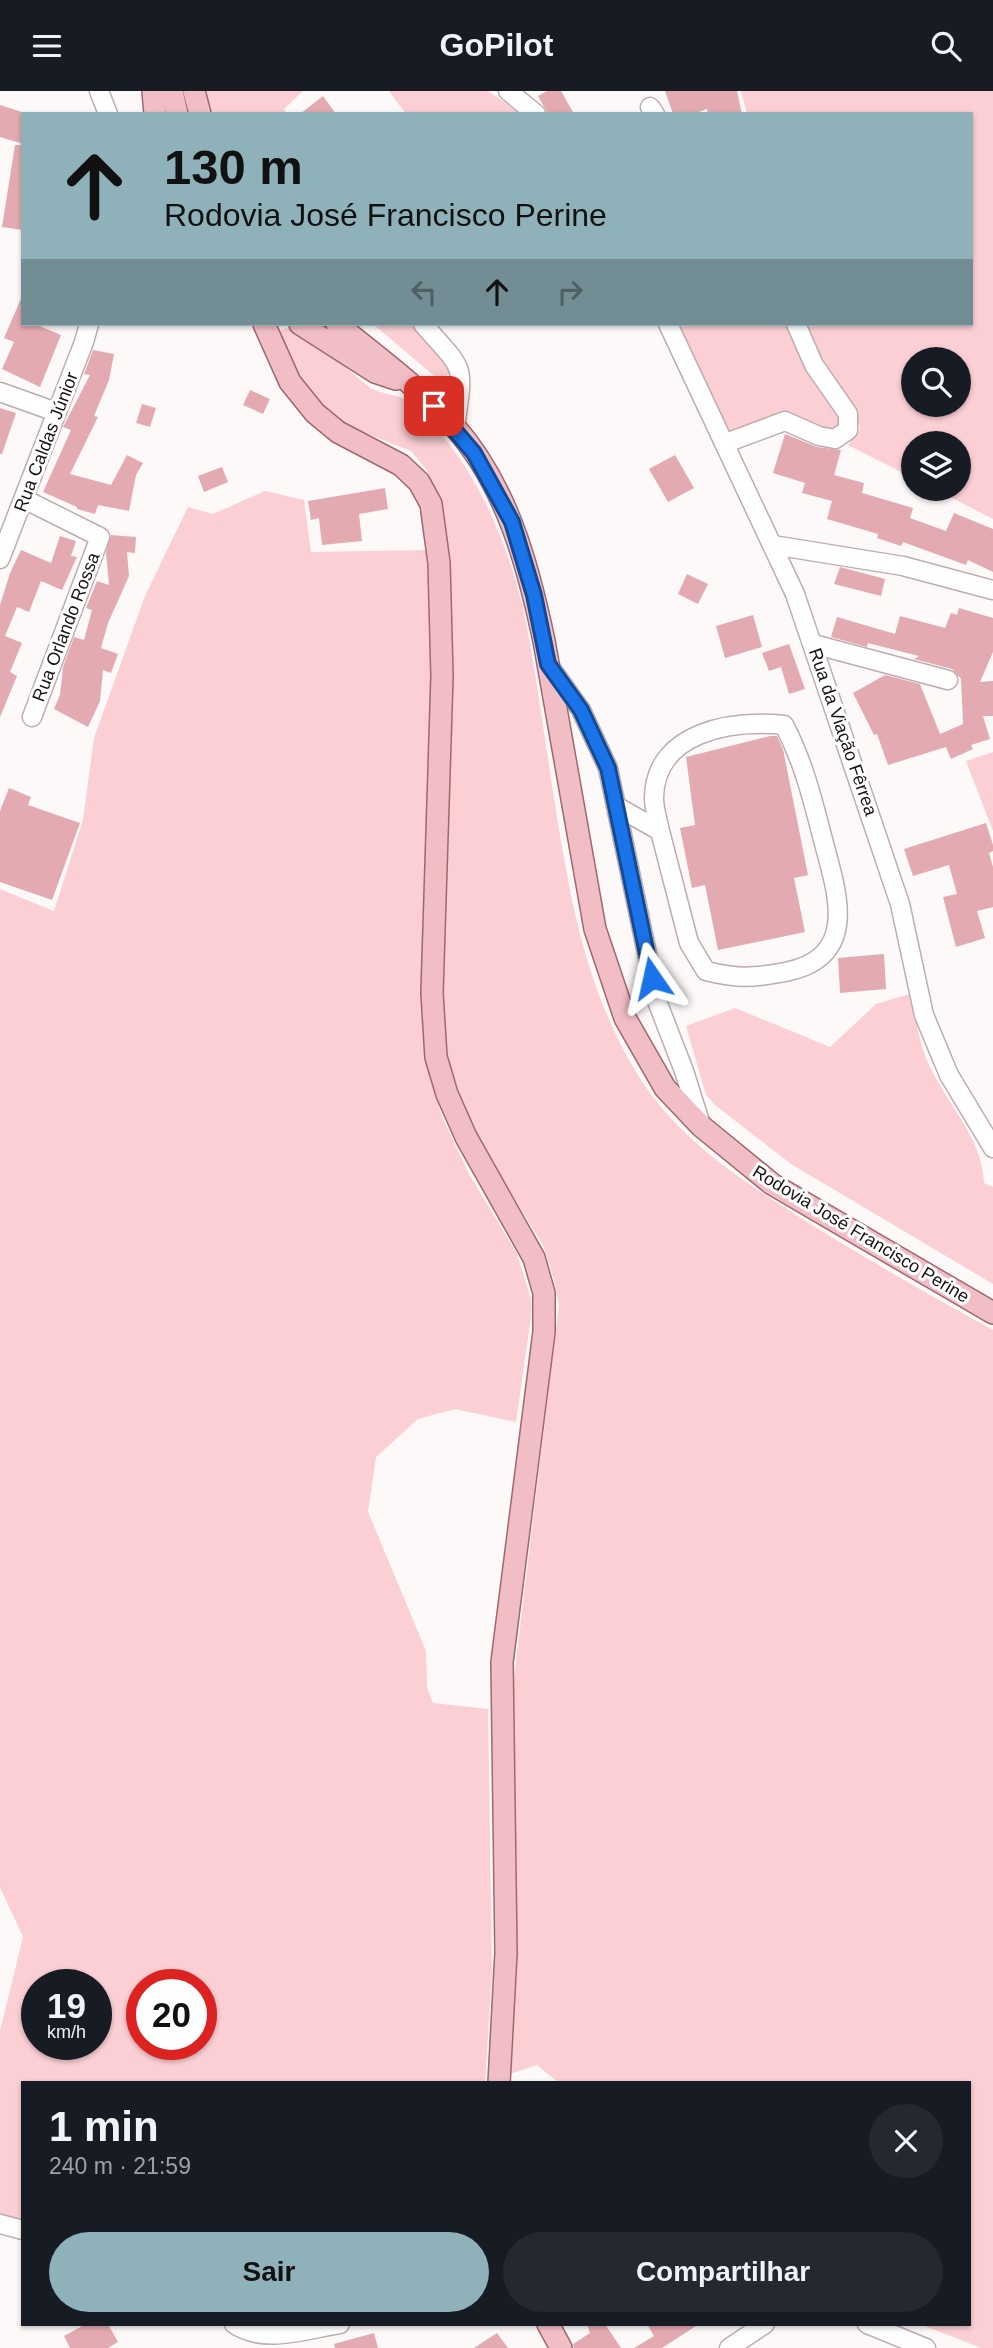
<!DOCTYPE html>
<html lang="pt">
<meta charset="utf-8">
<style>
body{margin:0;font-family:Arial,sans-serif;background:#242831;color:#f1f3f6;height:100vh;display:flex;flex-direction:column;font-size:26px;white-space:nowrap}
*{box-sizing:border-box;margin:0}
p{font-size:23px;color:#9ea1a6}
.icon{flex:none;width:38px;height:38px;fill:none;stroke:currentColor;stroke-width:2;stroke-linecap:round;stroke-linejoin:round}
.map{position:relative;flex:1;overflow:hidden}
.drawer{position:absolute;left:21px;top:1990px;width:950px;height:245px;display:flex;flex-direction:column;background:#171b24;border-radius:0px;box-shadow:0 2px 5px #0004}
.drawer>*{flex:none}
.guide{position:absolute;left:21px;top:21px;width:952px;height:214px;border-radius:0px;box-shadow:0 2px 5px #0004;background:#8fb1b9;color:#111;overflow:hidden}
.fabs{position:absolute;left:901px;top:256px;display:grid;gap:14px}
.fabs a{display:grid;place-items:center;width:70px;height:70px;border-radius:50%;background:#171b24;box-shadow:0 2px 5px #0004;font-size:35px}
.speed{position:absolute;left:21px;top:1878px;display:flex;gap:14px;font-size:35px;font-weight:700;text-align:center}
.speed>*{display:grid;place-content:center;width:91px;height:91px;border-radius:50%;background:#171b24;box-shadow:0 2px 5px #0004;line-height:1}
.speed small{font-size:18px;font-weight:400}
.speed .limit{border:10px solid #d22;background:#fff;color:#111}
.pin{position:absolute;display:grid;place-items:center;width:60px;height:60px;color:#fff;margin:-30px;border-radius:14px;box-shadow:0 4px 10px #0006}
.me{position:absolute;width:77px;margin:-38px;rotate:349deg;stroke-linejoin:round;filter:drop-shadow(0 0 5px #0008)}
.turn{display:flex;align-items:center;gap:24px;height:147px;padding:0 28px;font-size:32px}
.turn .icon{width:91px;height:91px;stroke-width:2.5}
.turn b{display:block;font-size:49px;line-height:60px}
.lanes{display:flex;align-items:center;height:66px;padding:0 28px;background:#0003;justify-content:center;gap:35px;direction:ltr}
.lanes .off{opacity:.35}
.round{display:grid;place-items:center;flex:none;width:74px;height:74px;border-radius:37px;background:#242831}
.head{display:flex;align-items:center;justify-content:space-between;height:119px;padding:0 28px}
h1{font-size:42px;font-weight:600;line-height:52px}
.button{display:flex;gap:14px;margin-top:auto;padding:14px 28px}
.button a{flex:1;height:80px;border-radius:42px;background:#8fb1b9;color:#111;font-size:28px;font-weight:600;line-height:80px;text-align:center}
.button a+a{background:#242831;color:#f1f3f6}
header{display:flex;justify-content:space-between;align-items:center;height:91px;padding:0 28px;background:#171b24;font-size:32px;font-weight:600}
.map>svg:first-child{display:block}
</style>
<header><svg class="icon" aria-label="menu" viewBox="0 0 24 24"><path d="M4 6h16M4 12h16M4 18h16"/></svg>GoPilot<svg class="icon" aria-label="search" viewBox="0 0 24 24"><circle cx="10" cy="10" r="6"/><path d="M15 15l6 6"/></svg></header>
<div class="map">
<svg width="993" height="2257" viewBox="0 0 993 2257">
<rect width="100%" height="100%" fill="#fdf9f9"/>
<!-- green -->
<path fill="#fbcfd4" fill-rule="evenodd" d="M200,0h103l-19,18 3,5h-82z
M389,0h99l33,23h-115z
M741,0h252v428l-60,-31h26v-45h-45l-1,35 -65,-33 12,-16 -5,-17 -36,-52 -17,-36h169v-210h-224zM914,268h45v45h-45z
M373,233h39c11,19 35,27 39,49l-12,7z
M679,233h110l54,97 -9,11h-15l-20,-13 -68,16z
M286,237c31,8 57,39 82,58 11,9 29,7 39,15 63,51 97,131 116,207 18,88 27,178 44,266 13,73 36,150 78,212 39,57 99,96 156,132 63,40 127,76 192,112v1018h-12l-61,-24h50v-241h-411l-22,-18 -27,9 7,-156 -6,-215 48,-398 -5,-25 -11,-35 -63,-102 -15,-33 -18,-56 -5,-63 8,-202 -5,-275 -19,-45 -15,-18 -66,-26 -25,-18 -26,-31 -18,-37 3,-8z
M265,400l39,9 7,52 120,-2 1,142 -8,276 1,82 17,67 27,57 48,80 14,45v17l-15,106 -61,-13 -37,10 -42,38 -8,55 58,139 1,37 6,15 55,6 4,263 -7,110 -462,1v140l-23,-7v-185l23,-94 -23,-50v-998l54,22 29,-91 11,-82 51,-142 43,-89 25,7zM37,1894h59v59h-59zM142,1894h59v59h-59z
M993,661v79l-27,-70z
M910,903c6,24 9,51 20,73 19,40 52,71 54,116l9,4v97l-202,-120 -76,-59 -9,-10 -20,-69 49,-18 95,39 46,-43z"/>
<!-- building -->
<path fill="#e4aab1" d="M547,0h14l13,23h-26l-10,-18z
M665,0h72l5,23h-34l-1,-5 -14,5h-20z
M323,5l13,18h-36z
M0,14l25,8 -2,1v30l-23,-7z
M15,54h8v85l-21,-3z
M23,203v30h12l26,11 -21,52 -38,-18 12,-27 -10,-4z
M93,259l21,4 -5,26 -15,36 4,1 -28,57 41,11 16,-30 16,8 -7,12 -7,36 -31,-6 -3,9 -18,-5v-2l-34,-15 28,-62 -8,-3 27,-52 -6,-1z
M250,299l20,9 -7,15 -20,-9z
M142,313l14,4 -6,19 -14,-4z
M0,317l16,5 -14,41h-2z
M785,343l32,13 24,3 -7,25 30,8 -2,10 51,15 -3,10 36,13 8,-18 39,16v43l-25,-12 -2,5 -63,-23 -2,4 -24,-8 1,-4 -51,-15 5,-18 -30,-8 3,-10 -32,-10z
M675,364l19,33 -26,14 -19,-33z
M222,376l6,15 -24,10 -6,-16z
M385,397l3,21 -29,5 3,27 -40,4 -3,-27 -8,2 -3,-19z
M111,444l25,2 -1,16 -8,-1 2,24 -21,47 -7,25 17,6 -7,19 -8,-3 -3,31 -12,26 -34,-18 6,-14 3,-28 11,-30 10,3 8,-30 -6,-2 11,-27 12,4 -3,-33z
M60,445l16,5 -5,15 6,1 -15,33 -21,-9 -12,31 -12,-5 -12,29 17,7 -12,29 7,4 -17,41v-112l10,-32 11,-23 30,13z
M840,476l45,12 -4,17 -47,-12z
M687,483l21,10 -10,20 -20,-10z
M959,517l34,10v34l-13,30 13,-1v35h-10l7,23 -19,6 2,4 -22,10 -5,-12 -58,18 -11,-31 -3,1 -21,-42 32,-18 35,9 20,50 23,-10 -2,-45 -9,-10 -38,-10 5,-3 -51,-13 -1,4 -36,-10 6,-20 58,17 5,-18 45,12 6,-15 6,2z
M753,524l9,32 -37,11 -9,-32z
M789,553l16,45 -16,5 -8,-27 -12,4 -7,-18z
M770,645h7l6,13 25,126 -14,3 11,54 -87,18 -13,-65 -13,3 -12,-60 15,-3 -9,-68z
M9,697l22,9 -3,8 52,18 -28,77 -52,-18v-71z
M986,732l7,22v6l-4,2 4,14v40l-16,4 8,27 -29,9 -13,-50 14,-3 -8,-29 -36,11 -9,-27z
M884,863l2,35 -46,4 -2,-35z
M86,2233h22l10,18 -10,6h-38l-6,-12z
M587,2233h18l16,24h-47l-1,-4 17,-11z
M647,2233h52l-37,24h-28l20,-12z
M374,2242l4,15h-43l-1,-4z
M497,2242l11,15h-34z"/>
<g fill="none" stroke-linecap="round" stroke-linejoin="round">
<!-- minor casing -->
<g stroke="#bfacae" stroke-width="21">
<path id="minor" d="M99,0l9,23
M508,0l28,23
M650,16l5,7
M423,233c43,49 41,38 32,104
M668,233l127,270 105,310 24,111 25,60 44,73
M0,301l56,20
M726,352l59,-22 34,15 16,3 13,-9v-16l-34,-49 -18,-41
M24,408l76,38 -68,180
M773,454l130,21 90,24
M0,468l84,-217 5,-18
M813,553l135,36
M548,573l33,46 27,58 49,233 27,70 17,54
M616,715l44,25 29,112 17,28c32,8 47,7 79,1 77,-15 51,-82 37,-136 -10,-39 -19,-75 -38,-111 -52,-5 -129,6 -130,73 0,11 4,23 6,33
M0,2133l23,6
M234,2233c30,21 73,5 106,0
M867,2233l59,24
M729,2257l36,-24"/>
</g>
<!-- major casing -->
<g stroke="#a1666e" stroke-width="24">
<path id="major" d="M153,0l2,23
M172,0l5,23
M194,0l6,23
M264,233l26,58 25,31 23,19 63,33 18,17 12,22 8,59 3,113 -10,317 4,64 11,37 19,43 68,121 10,35v39l-42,330 4,291 -7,130
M300,233l75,48 21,7
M337,233c40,33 82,63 117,102 53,60 74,139 90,215l51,288 30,89 40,70 36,38 71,58 221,129
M548,2233l13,24"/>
</g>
<!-- minor -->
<use href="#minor" stroke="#fff" stroke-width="18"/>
<!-- major -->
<use href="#major" stroke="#f2bec5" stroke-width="21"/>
</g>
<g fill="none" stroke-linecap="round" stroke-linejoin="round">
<!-- route casing -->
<g stroke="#114b97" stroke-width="18">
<path id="route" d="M434,315l40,47 38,69 22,73 14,69 33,46 27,58 44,210"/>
</g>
<!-- route -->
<use href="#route" stroke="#1a73e8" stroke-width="12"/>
</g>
<g text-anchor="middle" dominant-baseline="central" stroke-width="6" stroke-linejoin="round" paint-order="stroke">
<!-- street labels -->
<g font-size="18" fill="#1a1314" stroke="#fff">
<text transform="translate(46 351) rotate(-69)">Rua Caldas Júnior</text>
<text transform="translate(66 536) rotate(-69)">Rua Orlando Rossa</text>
<text transform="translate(843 641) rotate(71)">Rua da Viação Fêrrea</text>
<text transform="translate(861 1143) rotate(31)">Rodovia José Francisco Perine</text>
</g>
</g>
</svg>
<div class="fabs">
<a><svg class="icon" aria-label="search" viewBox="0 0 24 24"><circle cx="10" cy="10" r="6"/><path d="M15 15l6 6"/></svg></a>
<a><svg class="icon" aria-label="layers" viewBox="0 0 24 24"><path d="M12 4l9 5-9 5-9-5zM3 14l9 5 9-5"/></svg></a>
</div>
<div class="speed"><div>19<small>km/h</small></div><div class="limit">20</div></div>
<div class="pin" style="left:434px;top:315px;background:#d93025"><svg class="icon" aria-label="arrive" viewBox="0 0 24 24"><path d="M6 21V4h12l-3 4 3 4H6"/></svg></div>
<svg class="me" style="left:652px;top:887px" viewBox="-20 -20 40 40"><path d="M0-17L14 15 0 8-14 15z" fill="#1a73e8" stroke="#fff" stroke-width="4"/></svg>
<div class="guide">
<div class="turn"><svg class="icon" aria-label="ahead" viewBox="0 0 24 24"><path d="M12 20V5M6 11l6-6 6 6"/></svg><div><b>130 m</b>Rodovia José Francisco Perine</div></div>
<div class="lanes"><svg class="icon off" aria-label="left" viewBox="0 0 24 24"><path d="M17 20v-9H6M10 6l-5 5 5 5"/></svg><svg class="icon" aria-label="ahead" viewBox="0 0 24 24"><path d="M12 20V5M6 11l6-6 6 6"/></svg><svg class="icon off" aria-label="right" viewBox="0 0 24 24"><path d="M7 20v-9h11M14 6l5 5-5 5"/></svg></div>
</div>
<section class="drawer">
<div class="head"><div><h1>1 min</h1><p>240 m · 21:59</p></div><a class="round"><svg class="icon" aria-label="close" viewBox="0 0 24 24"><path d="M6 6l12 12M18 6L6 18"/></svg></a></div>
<div class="button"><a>Sair</a><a>Compartilhar</a></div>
</section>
</div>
